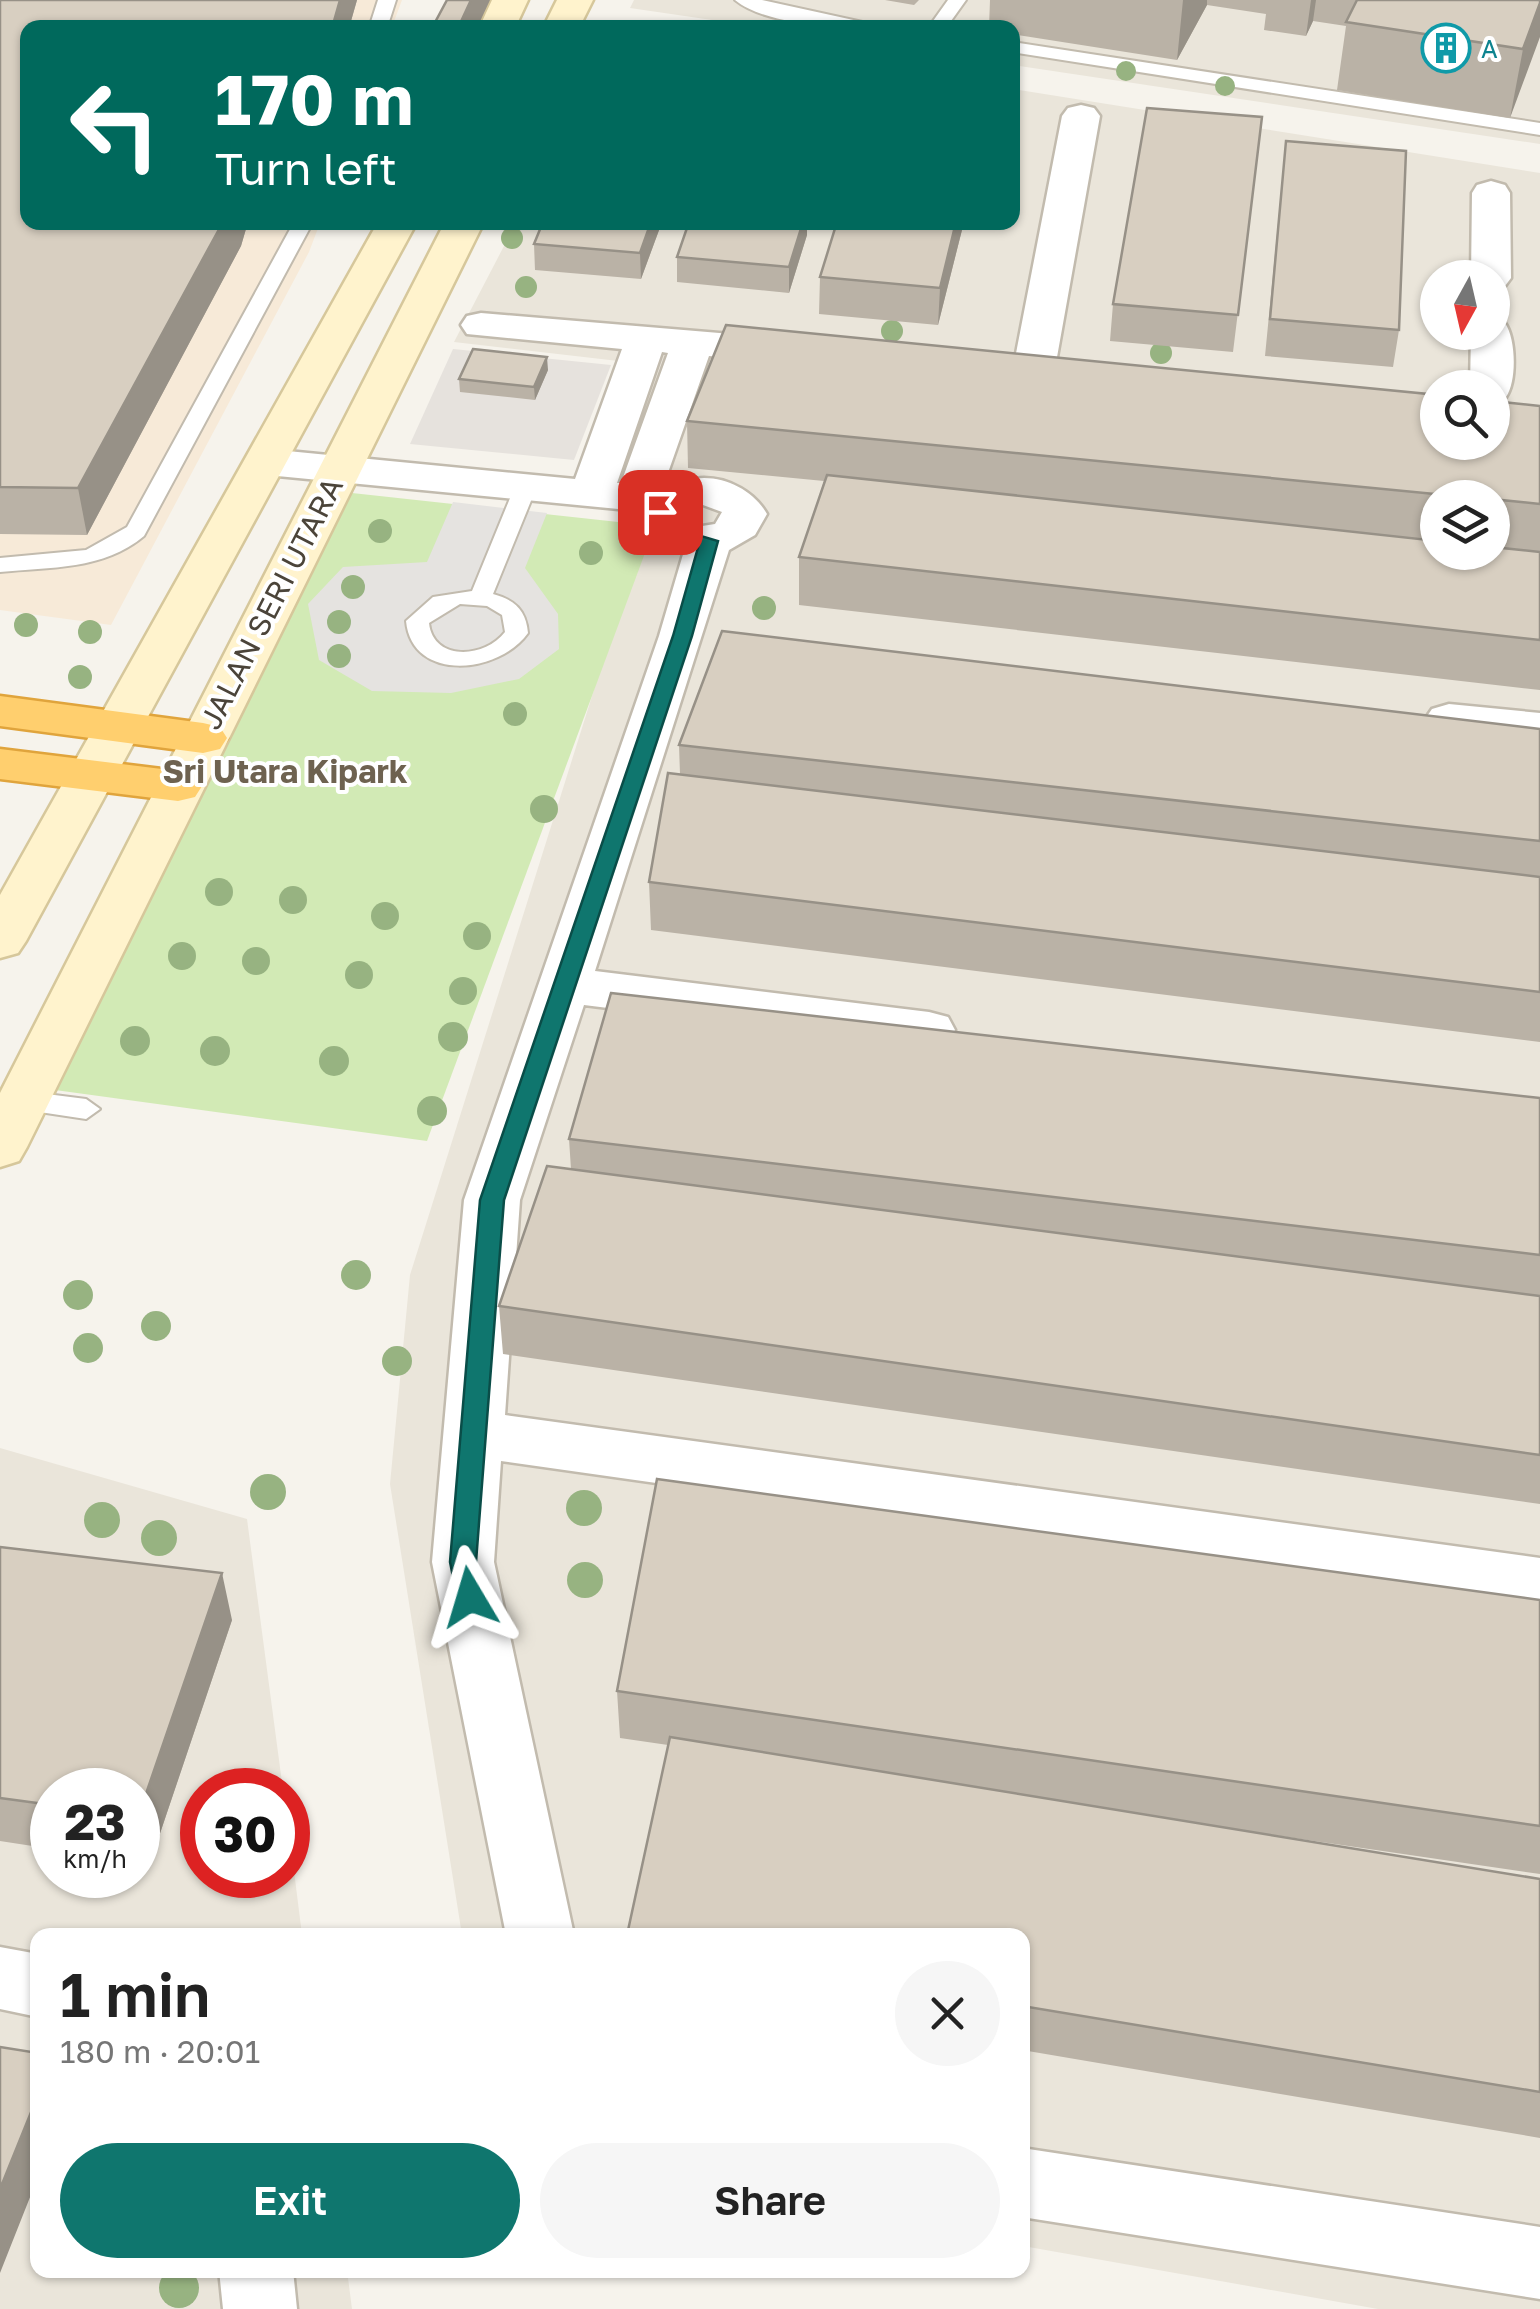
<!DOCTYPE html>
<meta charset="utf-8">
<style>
body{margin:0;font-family:"Golos Text",sans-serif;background:#f6f6f6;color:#222;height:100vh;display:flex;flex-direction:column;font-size:38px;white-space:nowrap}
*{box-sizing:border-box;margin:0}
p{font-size:32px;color:#767676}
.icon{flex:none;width:55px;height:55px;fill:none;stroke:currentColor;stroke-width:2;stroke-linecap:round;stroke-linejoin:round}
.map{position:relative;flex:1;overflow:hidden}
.side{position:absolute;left:30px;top:1928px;width:1000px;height:350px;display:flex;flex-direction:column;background:#fff;border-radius:20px;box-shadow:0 2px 8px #0004}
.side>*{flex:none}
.hud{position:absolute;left:20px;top:20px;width:1000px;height:210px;border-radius:20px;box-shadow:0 2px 8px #0004;background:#00695c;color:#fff;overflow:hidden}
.needle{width:65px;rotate:188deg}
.tools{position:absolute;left:1420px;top:260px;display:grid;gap:20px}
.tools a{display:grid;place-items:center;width:90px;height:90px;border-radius:50%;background:#fff;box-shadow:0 2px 8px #0004;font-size:50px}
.speed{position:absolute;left:30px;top:1768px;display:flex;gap:20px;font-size:50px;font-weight:700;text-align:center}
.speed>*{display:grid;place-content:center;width:130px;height:130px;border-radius:50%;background:#fff;box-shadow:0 2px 8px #0004;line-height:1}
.speed small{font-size:25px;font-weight:400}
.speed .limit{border:15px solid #d22;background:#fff;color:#111}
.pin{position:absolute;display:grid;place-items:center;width:85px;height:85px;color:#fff;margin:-42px;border-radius:20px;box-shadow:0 5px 15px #0006}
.me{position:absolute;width:110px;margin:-55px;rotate:353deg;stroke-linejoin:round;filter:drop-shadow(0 0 8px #0008)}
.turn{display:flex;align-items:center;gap:35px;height:210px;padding:0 30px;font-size:45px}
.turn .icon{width:130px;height:130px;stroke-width:2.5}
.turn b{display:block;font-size:70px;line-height:85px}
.round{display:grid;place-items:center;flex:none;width:105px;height:105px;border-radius:52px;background:#f6f6f6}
.summary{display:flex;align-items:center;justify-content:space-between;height:170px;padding:0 30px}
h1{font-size:60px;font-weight:600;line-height:75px}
.button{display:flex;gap:20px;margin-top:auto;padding:20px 30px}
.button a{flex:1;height:115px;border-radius:60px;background:#0f766e;color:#fff;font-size:40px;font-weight:600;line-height:115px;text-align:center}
.button a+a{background:#f6f6f6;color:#222}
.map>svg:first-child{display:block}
</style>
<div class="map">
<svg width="1540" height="2309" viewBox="0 0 1540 2309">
<rect width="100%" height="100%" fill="#f6f3ec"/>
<!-- residential -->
<path fill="#eae5da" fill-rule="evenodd" d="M634,0h802l104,16v128l-527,-79 -1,-37 -252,-1 -130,-19z
M1013,89l527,84v2136h-162l-355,-63 -1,-311h-560l-72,-451 20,-209 266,-846 -77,-5 28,-62 -173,-20 62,-119 496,-1zM1438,278h54v54h-54zM1438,388h54v54h-54zM1438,498h54v54h-54z
M0,1448l247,71 36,271h-81v85h86v-52l14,112h-264v335h309l5,39h-352zM52,1790h86v85h-86z"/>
<!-- commercial -->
<path fill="#f7ead8" d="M0,0h402l-10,27 -364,1v194l292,1 -11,29 -198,373 -111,-15z"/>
<!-- industrial -->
<path fill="#e6e2dd" d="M453,349l158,16 -37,95 -164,-16z"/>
<!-- green -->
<path fill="#d2eab5" d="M352,493l303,33 -228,615 -372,-51z"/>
<!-- parking -->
<path fill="#e5e3e0" d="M453,502l94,11 -22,55 33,46 1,35 -40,30 -68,14 -79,-2 -53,-31 -11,-56 35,-37 84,-5z"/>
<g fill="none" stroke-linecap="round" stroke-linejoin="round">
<!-- lane casing -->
<g stroke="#c2bbae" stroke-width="4">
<path id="lane" d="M378,0h18l-9,28h-18z
M735,0h27l128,28c-42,0 -122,-1 -155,-28z
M948,0h18l-20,28h-18z
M1012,42l528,81v12l-528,-83z
M294,222h19l-169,314c-40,34 -94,31 -144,36v-14l86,-8 41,-23z
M526,479l11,7 -44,108c22,6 33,16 35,39 -29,41 -116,50 -122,-12l27,-24 39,-6 43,-105zM460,604l27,2 15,9 3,17c-21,27 -72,29 -76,-9z
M23,1091l63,8 14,10 -14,10 -73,-11 -4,-7 4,-7z"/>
</g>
<!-- street casing -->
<g stroke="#c2bbae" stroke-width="5">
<path id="street" d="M1081,105l13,3 6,8 -46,258 -6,9 -15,3 -15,-3 -6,-9 50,-258 6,-8z
M1491,181l14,4 5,8 1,85 -6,8 -13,4v-12h-21l1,-85 5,-8z
M481,313l311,26 15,3 6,9 -6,9 -15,3 -83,-7 -46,131c14,-1 28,-9 41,-9 26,0 51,15 63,36l-12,21 -26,15 -134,421 334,41 19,5 7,13 -7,13 -19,5 -345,-43 -64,195 -15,215 1035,143v50l-1039,-147 -7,101 80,373h-68l-74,-373 32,-362 195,-564 25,-85c-22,-6 -47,-13 -45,-40l-372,-36 -15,-4 -7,-9 7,-9 15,-4 308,30 47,-130 -155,-15 -6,-9 6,-9zM662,352l6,1 -47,130h-4zM703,505l19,7 -7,12 -19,3 -14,-8 1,-9z
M1492,320l13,3c11,16 12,58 1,74l-14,3v-12h-22l1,-56h21z
M1449,704l91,9v30l-108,-14 -7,-10 7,-10z
M0,1947l38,7v63l-38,-8z
M1022,2148l518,79v72l-518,-82z
M219,2270h74l4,39h-74z"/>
</g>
<!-- secondary casing -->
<g stroke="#d6c79b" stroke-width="5">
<path id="secondary" d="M492,0h36l-13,28h-36z
M557,0h36l-14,28h-36z
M378,222h39l-391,719 -8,12 -18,5v-63z
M445,222h39l-457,925 -8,14 -19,6v-74z"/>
</g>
<!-- highway casing -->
<g stroke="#e0a43c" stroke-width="5">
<path id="highway" d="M0,696l203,27 17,4 7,11 -7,11 -17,4 -203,-27z
M0,749l178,22 17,4 7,11 -7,11 -17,4 -178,-22z"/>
</g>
<!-- lane -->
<use href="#lane" fill="#fff" fill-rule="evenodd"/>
<!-- street -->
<use href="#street" fill="#fff" fill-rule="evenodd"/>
<!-- secondary -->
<use href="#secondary" fill="#fff3cd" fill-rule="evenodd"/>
<!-- highway -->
<use href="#highway" fill="#ffcf6e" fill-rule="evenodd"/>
</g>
<!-- trees -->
<g fill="#97b381">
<circle cx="1126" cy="71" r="10"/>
<circle cx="1225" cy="86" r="10"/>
<circle cx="512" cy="238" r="11"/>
<circle cx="526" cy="287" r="11"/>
<circle cx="892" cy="331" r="11"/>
<circle cx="1161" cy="353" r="11"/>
<circle cx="380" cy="531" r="12"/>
<circle cx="591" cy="553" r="12"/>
<circle cx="353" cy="587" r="12"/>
<circle cx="764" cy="608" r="12"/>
<circle cx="339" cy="622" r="12"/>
<circle cx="26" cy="625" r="12"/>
<circle cx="90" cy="632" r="12"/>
<circle cx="339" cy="656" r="12"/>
<circle cx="80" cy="677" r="12"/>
<circle cx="515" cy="714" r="12"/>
<circle cx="544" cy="809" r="14"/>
<circle cx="219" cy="892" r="14"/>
<circle cx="293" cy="900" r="14"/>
<circle cx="385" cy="916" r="14"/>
<circle cx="477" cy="936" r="14"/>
<circle cx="182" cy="956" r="14"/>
<circle cx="256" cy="961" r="14"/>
<circle cx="359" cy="975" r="14"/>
<circle cx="463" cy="991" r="14"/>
<circle cx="453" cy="1037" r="15"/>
<circle cx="135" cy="1041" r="15"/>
<circle cx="215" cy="1051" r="15"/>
<circle cx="334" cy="1061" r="15"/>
<circle cx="432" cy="1111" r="15"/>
<circle cx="356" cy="1275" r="15"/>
<circle cx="78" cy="1295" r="15"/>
<circle cx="156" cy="1326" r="15"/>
<circle cx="88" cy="1348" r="15"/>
<circle cx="397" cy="1361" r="15"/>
<circle cx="268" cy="1492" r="18"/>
<circle cx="584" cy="1508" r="18"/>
<circle cx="102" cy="1520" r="18"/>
<circle cx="159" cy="1538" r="18"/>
<circle cx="585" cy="1580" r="18"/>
<circle cx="179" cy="2288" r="20"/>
</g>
<!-- wall -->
<path fill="#bab2a6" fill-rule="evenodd" d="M0,0h357l-8,28h-321v194h220l-7,24 -154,289 -87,-1z
M885,0h34l-5,5z
M990,0h550l-30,118 -173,-28 9,-64 -33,-5 -7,15 -42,-6 2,-16 -59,-9 -30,55 -165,-26v-6h-23z
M1262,117l-29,235 -123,-11 3,-37z
M1286,141l113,189 -6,37 -128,-11z
M351,222h29l-1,3z
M543,222h119l-21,57 -106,-9 -1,-26z
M689,222h118v13l-18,58 -112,-11v-25z
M964,222l-26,103 -119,-11 1,-37z
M548,370l-13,30 -75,-8 -1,-13z
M1540,406v284l-741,-85v-48l25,-76 -136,-13 -1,-47zM1438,498h54v54h-54z
M1540,729v313l-889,-112 -2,-48 31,-108 -1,-29z
M1540,1098v406l-1037,-150 -4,-48 72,-137 -2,-30z
M0,1547l232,73 -82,243 -12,-2v-71h-86v59l-52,-8z
M1540,1600v274l-321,-47 321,52v259l-518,-88v-115l-354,-190 -48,-7 -3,-47z"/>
<!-- shaded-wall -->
<path fill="#979187" d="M340,0h17l-8,28h-17z
M471,0h19l-13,28h-19z
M1183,0h24v5l-30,55z
M1311,0h5l-3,21 -7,15z
M1540,3v34l-30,81 13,-69z
M223,222h25l-7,24 -154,289 -9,-47z
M651,222h11l-21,57 -1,-26z
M803,222h4v13l-18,58v-26z
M956,222h8l-26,103 2,-37z
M547,357l1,13 -13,30 -1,-13z
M222,1573l10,47 -82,243 -12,-46z
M38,2095v82l-38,96v-84z"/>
<!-- building -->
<path fill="#d8cfc1" stroke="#979187" stroke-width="2.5" d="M0,0h340l-8,28h-304v194h195l-145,266 -78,-1z
M447,0h24l-13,28h-26z
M1357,0h183v3l-17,46 -177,-27z
M1147,108l115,9 -24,198 -125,-11z
M1286,141l120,10 -7,179 -129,-11z
M543,222h108l-11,31 -106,-9z
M689,222h114l-14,45 -112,-10z
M837,222h119l-16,66 -120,-11z
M726,325l712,70v47h54v-41l48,5v98l-48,-5v-1h-16l-789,-77z
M473,349l74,8 -13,30 -75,-8z
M827,475l611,66v11h54v-5l48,5v88l-741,-83z
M722,631l818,98v112l-861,-96z
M668,773l872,104v115l-891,-110z
M611,993l929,105v157l-971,-116z
M547,1166l993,130v159l-1041,-149z
M657,1479l883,121v226l-923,-135z
M0,1547l222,26 -84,244v-27h-86v15l-52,-7z
M670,1737l870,142v213l-518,-86v-71h-395z
M0,2047l38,6v42l-38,94z"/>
<!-- route -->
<path fill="#0f766e" stroke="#0a4d48" stroke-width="2.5" d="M653,508h13l11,21 41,12 -26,95 -188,564 -28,362 7,35 -13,10 -13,-10 -7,-35 30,-362 193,-564 26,-92 -35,-6 -13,-14z"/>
<!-- icons -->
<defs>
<g id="building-ring" transform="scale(2.5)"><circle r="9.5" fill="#fff" stroke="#0f9aa8" stroke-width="1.5"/><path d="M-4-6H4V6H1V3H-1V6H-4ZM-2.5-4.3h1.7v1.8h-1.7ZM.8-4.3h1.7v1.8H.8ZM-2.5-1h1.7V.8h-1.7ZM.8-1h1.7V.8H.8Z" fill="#0f9aa8"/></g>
</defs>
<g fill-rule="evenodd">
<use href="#building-ring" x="1446" y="48"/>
</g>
<g text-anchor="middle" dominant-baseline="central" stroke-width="8" stroke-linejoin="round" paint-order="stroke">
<!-- far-culture labels -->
<g font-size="25" fill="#0d838f" stroke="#fff" text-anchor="start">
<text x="1481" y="48">A</text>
</g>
<!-- street labels -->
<g font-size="30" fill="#4b4439" stroke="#fff">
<text transform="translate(271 603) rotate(-63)">JALAN SERI UTARA</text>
</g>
<!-- neighbourhood labels -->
<g font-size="32" font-weight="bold" fill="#6e6250" stroke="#fff">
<text x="285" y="771">Sri Utara Kipark</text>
</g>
</g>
</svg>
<div class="tools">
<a><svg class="needle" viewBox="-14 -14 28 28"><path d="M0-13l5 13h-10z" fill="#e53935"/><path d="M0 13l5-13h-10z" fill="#767676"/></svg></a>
<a><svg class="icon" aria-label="search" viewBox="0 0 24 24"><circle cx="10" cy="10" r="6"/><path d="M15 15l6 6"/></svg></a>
<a><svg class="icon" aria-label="layers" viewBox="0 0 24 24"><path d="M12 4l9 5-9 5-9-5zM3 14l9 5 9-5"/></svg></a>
</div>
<div class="speed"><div>23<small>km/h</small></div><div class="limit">30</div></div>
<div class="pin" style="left:660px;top:512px;background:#d93025"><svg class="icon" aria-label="arrive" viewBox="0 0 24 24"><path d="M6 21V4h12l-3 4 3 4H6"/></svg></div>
<svg class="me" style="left:470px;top:1597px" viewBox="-20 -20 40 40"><path d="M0-17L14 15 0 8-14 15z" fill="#0f766e" stroke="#fff" stroke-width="4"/></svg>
<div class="hud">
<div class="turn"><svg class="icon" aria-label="left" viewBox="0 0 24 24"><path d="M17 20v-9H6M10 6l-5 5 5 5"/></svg><div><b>170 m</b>Turn left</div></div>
</div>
<section class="side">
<div class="summary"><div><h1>1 min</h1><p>180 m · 20:01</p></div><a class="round"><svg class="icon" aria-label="close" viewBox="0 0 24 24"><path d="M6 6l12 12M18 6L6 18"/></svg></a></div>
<div class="button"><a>Exit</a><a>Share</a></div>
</section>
</div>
